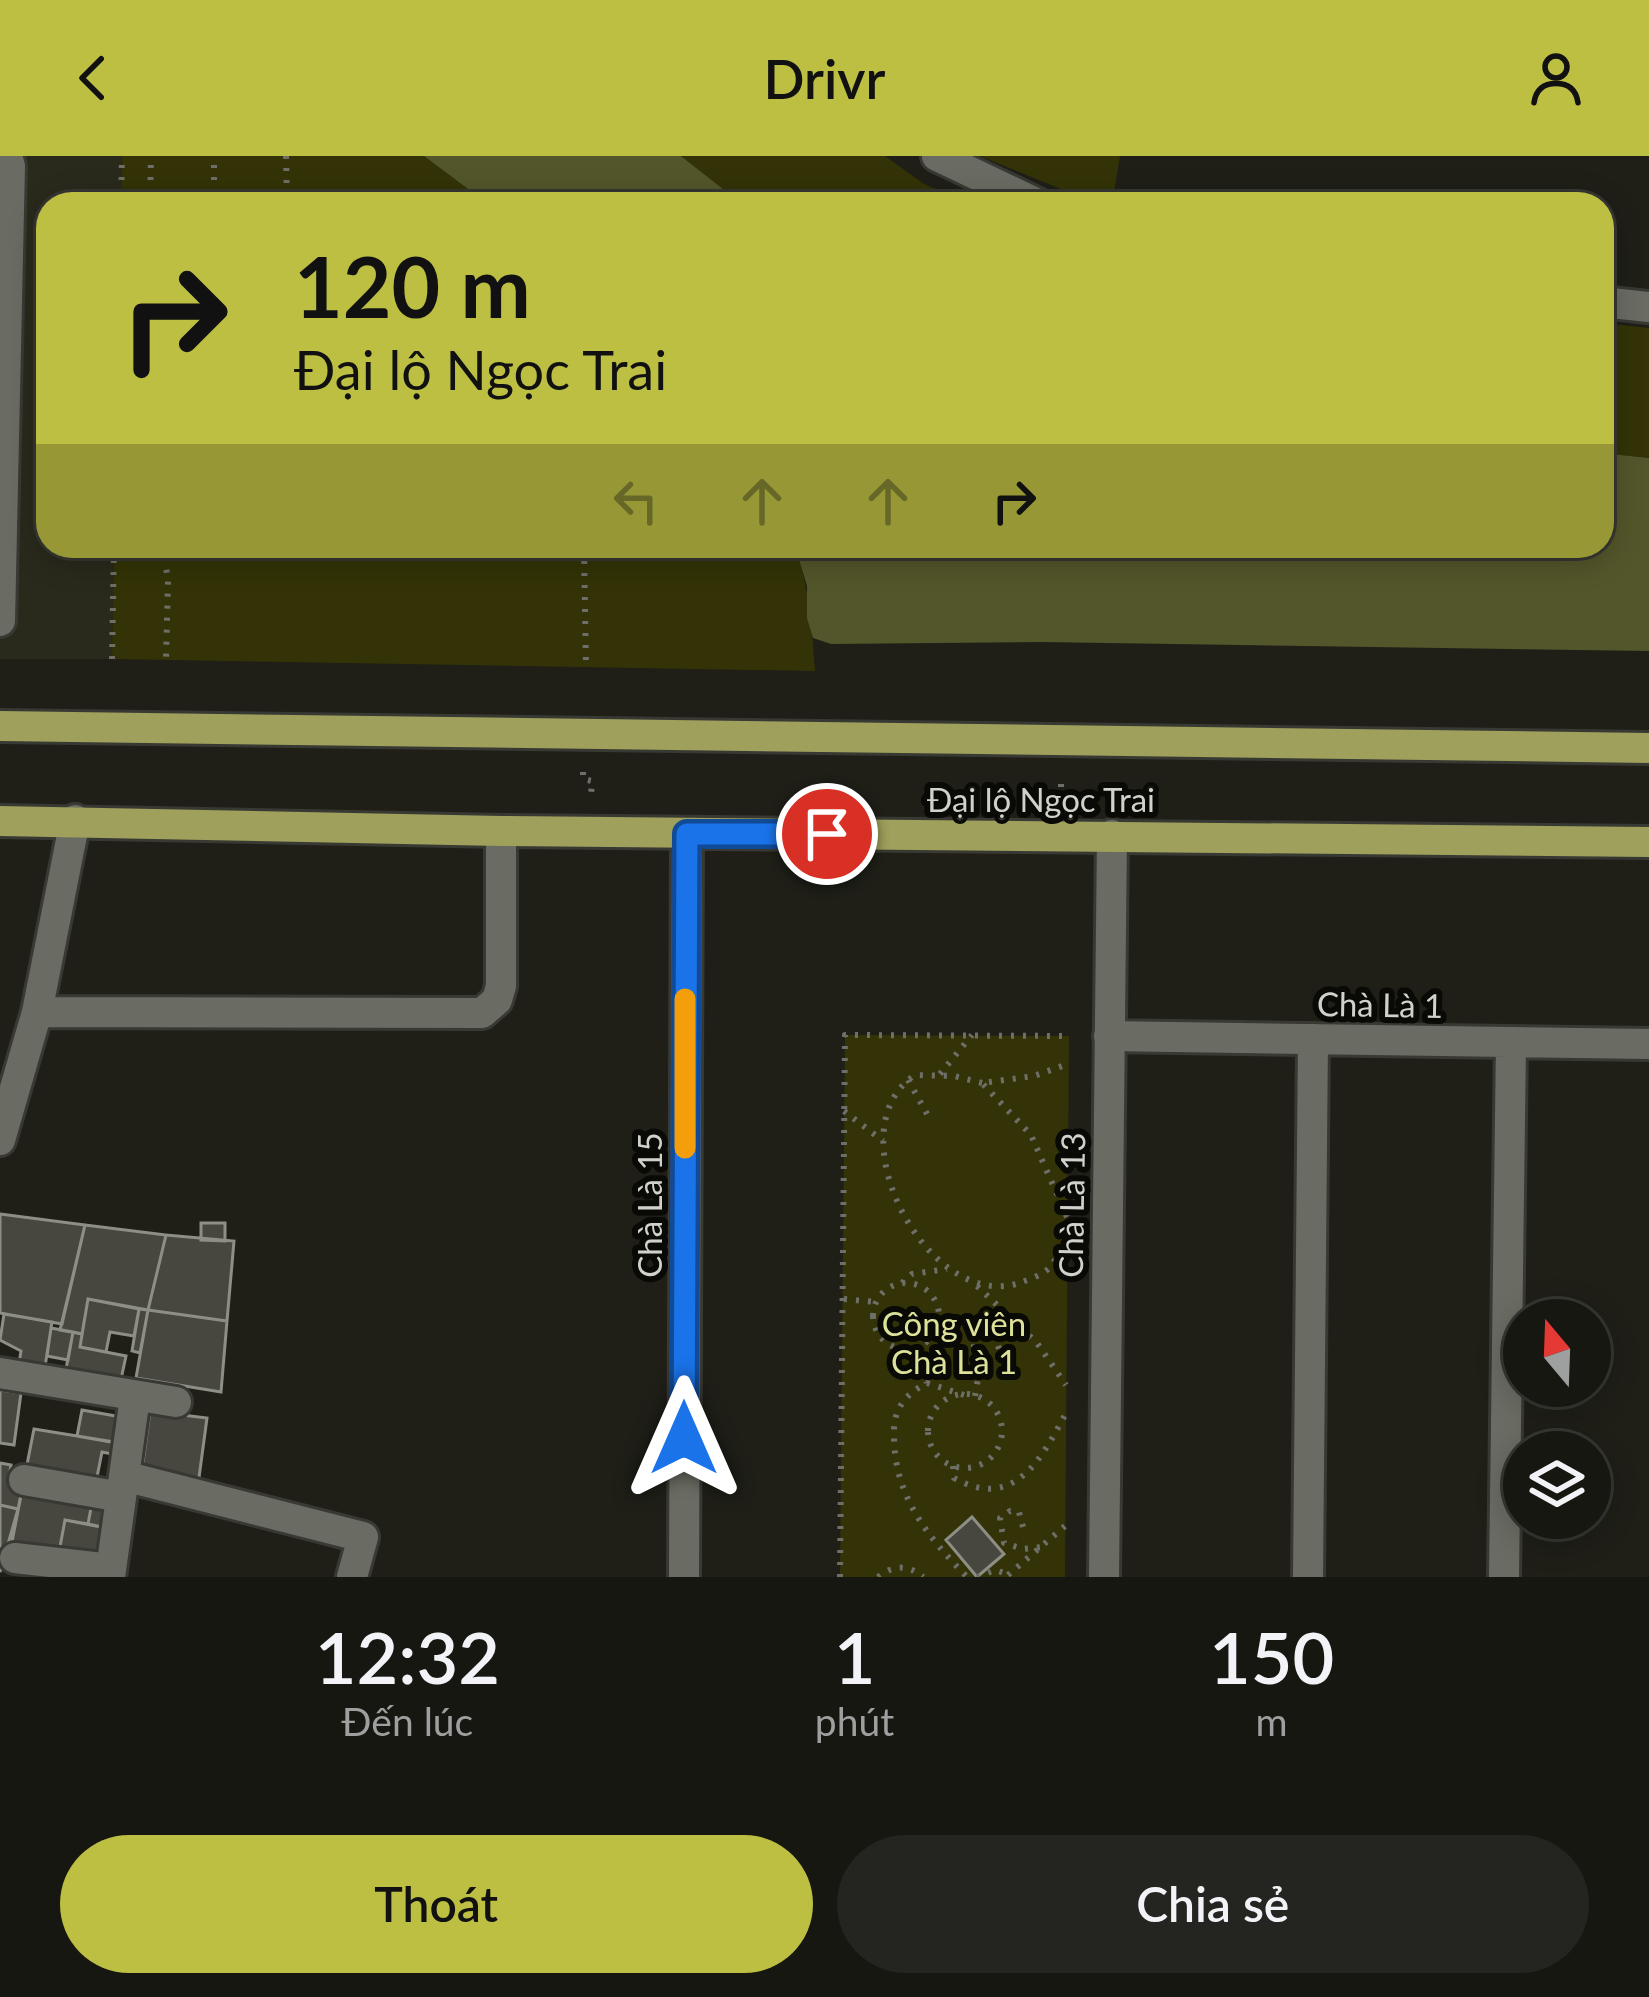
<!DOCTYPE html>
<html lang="vi">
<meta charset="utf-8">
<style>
body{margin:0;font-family:Lato,sans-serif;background:#242420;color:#f1f3f6;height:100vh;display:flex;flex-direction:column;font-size:45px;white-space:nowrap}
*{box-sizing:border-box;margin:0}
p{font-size:39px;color:#9e9f9f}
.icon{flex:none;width:66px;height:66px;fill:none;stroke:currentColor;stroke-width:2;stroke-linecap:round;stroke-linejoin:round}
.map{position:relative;height:1421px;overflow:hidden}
.details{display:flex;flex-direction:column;background:#171712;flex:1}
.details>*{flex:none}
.guide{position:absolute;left:36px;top:36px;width:1578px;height:366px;border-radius:36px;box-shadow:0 6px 30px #0003,0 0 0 3px #363632;background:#bdbf43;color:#111;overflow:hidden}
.needle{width:78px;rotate:341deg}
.controls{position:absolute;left:1503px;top:1143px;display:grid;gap:24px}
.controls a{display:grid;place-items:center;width:108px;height:108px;border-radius:50%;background:#171712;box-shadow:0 6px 30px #0003,0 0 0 3px #363632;font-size:60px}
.pin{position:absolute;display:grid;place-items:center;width:102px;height:102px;color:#fff;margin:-51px;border:6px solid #fff;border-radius:50%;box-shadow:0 3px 12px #0007}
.me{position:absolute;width:132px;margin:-66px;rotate:0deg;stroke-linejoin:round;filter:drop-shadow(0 0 9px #0008)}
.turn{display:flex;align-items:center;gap:42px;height:252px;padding:0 60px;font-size:54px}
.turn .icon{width:156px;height:156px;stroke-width:2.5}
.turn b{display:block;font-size:84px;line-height:102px}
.lanes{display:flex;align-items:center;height:114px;padding:0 60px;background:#0003;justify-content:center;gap:60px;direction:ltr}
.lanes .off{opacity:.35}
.eta{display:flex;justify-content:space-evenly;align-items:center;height:204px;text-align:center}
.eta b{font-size:72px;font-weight:600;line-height:84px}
.action{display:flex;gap:24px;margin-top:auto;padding:24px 60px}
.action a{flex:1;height:138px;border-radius:72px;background:#bdbf43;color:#111;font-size:48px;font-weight:600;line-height:138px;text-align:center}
.action a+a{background:#242420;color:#f1f3f6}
header{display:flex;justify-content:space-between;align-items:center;height:156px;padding:0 60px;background:#bdbf43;color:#111;font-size:54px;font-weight:600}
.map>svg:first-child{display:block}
</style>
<header><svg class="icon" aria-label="back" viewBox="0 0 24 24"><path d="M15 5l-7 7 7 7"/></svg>Drivr<svg class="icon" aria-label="person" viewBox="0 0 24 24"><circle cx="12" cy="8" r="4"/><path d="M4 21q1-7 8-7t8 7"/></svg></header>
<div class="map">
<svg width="1649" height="1421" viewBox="0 0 1649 1421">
<rect width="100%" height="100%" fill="#1f1f18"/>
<!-- built -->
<path fill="#29291c" d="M0,0h122l-1,48h-73v342h66l-2,113h-112z"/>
<!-- green -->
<path fill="#333307" d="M122,0h302l64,48h-367z
M681,0h204l39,28 48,20h-230z
M980,0h140l-8,48h-14z
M1602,167l47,5v130l-47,-5z
M114,390h681c14,40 17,83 20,125l-703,-12z
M845,879l224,1 -4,541h-225z"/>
<!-- water -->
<path fill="#53552a" d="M424,0h257l61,48h-254z
M1602,297l47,5v193l-608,-9 -210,2 -18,-6 -6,-20v-32l-12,-40h807z"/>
<!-- building -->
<path fill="#47473f" stroke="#8d8e84" stroke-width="3" d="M0,1058l85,11 -23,99 -62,-11z
M201,1067h24v18l-24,-1z
M85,1069l81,10 -18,75 -60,-11 -6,35 -22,-4z
M166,1079l68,6 -7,80 -79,-11z
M88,1143l51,10 -5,27 -24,-4 -4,20 -26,-5z
M139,1153l9,1 -8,43 -8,-2z
M148,1154l79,11 -6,71 -85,-14z
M4,1158l48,8 -8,51 -26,-4 3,-18 -21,-11z
M51,1172l22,4 -5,28 -21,-4z
M73,1176l9,2 -2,13 46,9 -6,28 -55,-10z
M0,1234l21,3 -7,52 -14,-2z
M82,1254l45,8 -5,26 -45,-8z
M150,1255l57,7 -9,67 -57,-8z
M34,1273l80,13 -2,12 -10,-2 -8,40 -70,-12z
M0,1307l11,2 -2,12 15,3 -6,29 -18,-4z
M24,1324l70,12 -6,32 -23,-4 -6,32 -47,-10z
M94,1336l27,5 -5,33 -28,-6z
M0,1349l18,4 -18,63z
M972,1361l32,37 -27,23 -31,-37z
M65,1364l51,10 -7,31 -50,-9z"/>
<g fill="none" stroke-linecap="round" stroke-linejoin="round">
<!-- minor casing -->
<g stroke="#393934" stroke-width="36">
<path id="minor" d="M937,0l101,48
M1602,146l47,5
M0,465l10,-455 -3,-10
M37,856l445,1 15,-13 4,-14v-155
M1109,880l540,8
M0,984l37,-128 38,-192
M0,1217l176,29
M124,1320l239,61 -11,40
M24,1324l97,17
M15,1402l96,11
M110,1421l25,-180
M684,1421l3,-743
M1104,1421l8,-742
M1308,1421l5,-538
M1504,1421l7,-535"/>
</g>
<!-- major casing -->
<g stroke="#393934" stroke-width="36">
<path id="major" d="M0,570l1649,22
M0,665l501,10 1148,11"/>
</g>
<!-- path -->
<path stroke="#6f6f69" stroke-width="6" stroke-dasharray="3 9" stroke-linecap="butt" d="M286,0l1,48
M121,48l1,-48
M150,48l1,-48
M214,48v-48
M163,390l5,35 -2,79
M306,390l447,1
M584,393l2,118
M112,503l2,-113
M583,616v7l9,2 -1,15
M1061,643v-20
M940,918l32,-39
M908,924l23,41
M982,927l-28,-7 -39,-1c-83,55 13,238 104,208 11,-4 25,-8 33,-18 6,-9 10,-24 16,-34
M844,955l39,30
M1067,1061l-36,-82 -49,-52 52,-7 34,-12
M902,1127l10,-9 35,-5
M873 1160a33 33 0 1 1 66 0a33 33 0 1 1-66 0Z
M977,1130l60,57 29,42
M844,1143l32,3
M919,1190l8,37
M998,1190l3,8 -10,9 -10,-2 -7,-9c-2,-24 15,-32 37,-33
M928 1275a37 37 0 1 1 74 0a37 37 0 1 1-74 0Z
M964,1239l-37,-12c-23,12 -34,27 -33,52 0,60 32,100 73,142
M975,1240l6,-35
M953,1310l1,12c60,34 88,-20 112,-65
M1023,1371l-4,-15 -9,-1 -10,7 4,25 19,6 18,-2
M1008,1419l57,-49
M840,1421l5,-542 224,1
M878,1421c15,-12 30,-13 45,0
M977,1421l18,-7 12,4"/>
<!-- minor -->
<use href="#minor" stroke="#6a6b62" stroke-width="30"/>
<!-- major -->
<use href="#major" stroke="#9ea05b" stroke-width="30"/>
</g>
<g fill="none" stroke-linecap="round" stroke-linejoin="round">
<!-- route casing -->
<g stroke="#114b97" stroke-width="30">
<path id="route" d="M684,1282l3,-604h140"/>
</g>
<!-- route -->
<use href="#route" stroke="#1a73e8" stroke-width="21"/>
<!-- slow -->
<path stroke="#f59e0b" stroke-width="21" d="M685,992v-149"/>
</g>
<g text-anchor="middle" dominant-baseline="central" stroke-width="12" stroke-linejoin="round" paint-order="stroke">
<!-- street labels -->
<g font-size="33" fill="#d1d1cc" stroke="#090906">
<text x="1041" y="643">Đại lộ Ngọc Trai</text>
<text transform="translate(1380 848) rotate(1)">Chà Là 1</text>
<text transform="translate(649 1049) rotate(-90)">Chà Là 15</text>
<text transform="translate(1071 1049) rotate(-89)">Chà Là 13</text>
</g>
<!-- park labels -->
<g font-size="33" fill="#dee199" stroke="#090906">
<text x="954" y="1167">Công viên<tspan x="954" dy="38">Chà Là 1</tspan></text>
</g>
</g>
</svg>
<div class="controls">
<a><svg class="needle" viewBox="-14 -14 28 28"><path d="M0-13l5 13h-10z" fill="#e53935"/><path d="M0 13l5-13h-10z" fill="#9e9f9f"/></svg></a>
<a><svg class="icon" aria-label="layers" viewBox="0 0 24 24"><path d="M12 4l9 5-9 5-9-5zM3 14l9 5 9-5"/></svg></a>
</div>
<div class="pin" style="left:827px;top:678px;background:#d93025"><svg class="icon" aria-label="arrive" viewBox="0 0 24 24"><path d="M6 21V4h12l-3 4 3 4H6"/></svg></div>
<svg class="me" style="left:684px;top:1282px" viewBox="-20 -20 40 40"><path d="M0-17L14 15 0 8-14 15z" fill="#1a73e8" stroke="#fff" stroke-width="4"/></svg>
<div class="guide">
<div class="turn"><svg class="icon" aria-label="right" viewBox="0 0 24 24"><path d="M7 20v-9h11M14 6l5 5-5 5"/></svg><div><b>120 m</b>Đại lộ Ngọc Trai</div></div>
<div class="lanes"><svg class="icon off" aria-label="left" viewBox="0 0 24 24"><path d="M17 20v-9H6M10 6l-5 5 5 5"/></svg><svg class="icon off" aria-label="ahead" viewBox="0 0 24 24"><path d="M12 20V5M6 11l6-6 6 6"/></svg><svg class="icon off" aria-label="ahead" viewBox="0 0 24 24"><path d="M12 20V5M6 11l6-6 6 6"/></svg><svg class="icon" aria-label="right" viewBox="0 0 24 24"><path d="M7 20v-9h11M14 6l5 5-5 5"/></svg></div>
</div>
</div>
<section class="details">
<div class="eta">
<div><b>12:32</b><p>Đến lúc</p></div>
<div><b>1</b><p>phút</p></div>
<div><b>150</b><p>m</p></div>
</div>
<div class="action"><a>Thoát</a><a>Chia sẻ</a></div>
</section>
